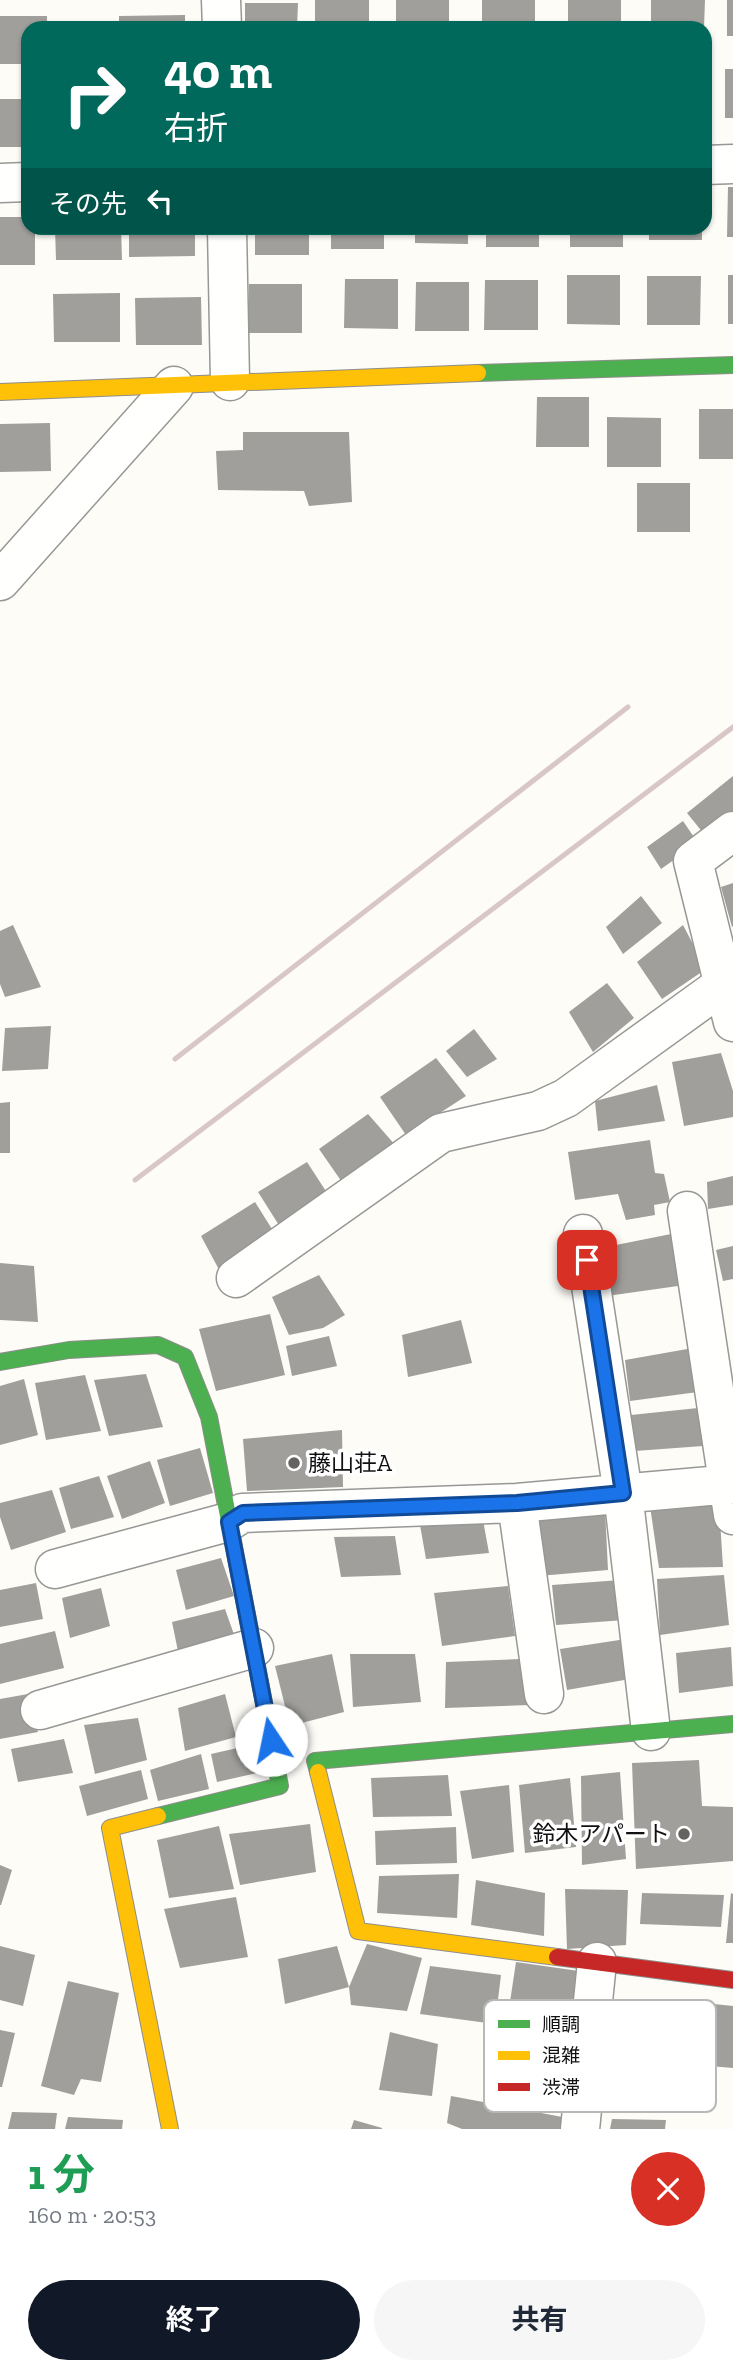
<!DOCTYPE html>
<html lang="ja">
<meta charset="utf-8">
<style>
body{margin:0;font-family:"Zilla Slab","Noto Sans JP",serif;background:#f6f6f7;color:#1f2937;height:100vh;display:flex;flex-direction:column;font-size:26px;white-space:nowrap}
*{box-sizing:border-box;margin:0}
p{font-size:23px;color:#747a83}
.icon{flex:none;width:38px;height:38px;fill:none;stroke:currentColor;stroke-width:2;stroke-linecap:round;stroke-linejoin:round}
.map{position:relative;height:2129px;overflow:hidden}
.details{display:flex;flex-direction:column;background:#fff;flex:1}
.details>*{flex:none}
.guide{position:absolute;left:21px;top:21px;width:691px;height:214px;border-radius:21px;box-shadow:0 2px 5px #0004;background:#00695c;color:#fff;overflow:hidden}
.pin{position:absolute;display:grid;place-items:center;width:60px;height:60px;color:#fff;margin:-30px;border-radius:14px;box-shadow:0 4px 10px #0006}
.me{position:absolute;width:77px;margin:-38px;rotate:349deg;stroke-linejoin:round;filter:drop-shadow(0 0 5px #0008)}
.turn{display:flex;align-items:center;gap:24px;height:147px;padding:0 28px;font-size:32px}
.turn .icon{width:91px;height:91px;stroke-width:2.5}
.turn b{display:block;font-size:49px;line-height:60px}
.then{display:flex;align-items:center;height:66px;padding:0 28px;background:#0003;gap:14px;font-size:26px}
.round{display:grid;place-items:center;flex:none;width:74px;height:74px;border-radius:37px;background:#f6f6f7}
.head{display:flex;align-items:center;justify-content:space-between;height:119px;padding:0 28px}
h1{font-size:42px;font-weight:700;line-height:52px;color:#1e9e55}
.button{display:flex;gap:14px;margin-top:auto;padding:14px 28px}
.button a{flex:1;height:80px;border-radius:42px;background:#111827;color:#fff;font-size:28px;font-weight:700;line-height:80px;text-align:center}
.button a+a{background:#f6f6f7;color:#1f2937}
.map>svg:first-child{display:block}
</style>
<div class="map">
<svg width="733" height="2129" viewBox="0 0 733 2129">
<rect width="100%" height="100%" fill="#fdfcf7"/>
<!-- building -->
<path fill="#a19f9c" d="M315,0h54v28h-54z
M396,0h53v28h-53z
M482,0h53v28h-53z
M568,0h53v28h-53z
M651,0h54l-1,28h-53z
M727,0h6v36h-6z
M245,3h53l-1,25h-52z
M185,15v13h-66v-12z
M0,16h47v12h-19v36h-28z
M50,22h66v6h-66z
M725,69h8v49h-8z
M0,99h28v48h-28z
M728,187h5v50h-6z
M0,217h28v11h7v37h-35z
M55,228h66l1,32h-66z
M129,228h66v28l-66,1z
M255,228h54v27h-54z
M331,228h53v21h-53z
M415,228h53v16l-53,-1z
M486,228h53v19h-53z
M570,228h53v19h-53z
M649,228h53v12h-53z
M567,275h53v50l-53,-1z
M728,275h5v49h-5z
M647,276h54l-1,49h-53z
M345,279h53v50l-54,-1z
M485,280h53v50h-54z
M416,282h53v49h-54z
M249,284h53v49h-54z
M120,293v49h-66l-1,-48z
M201,297l1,48h-66l-1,-47z
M537,397h52v50h-53z
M699,409h34v50h-34z
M607,417l54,1v49h-54z
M50,423l1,48 -51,1v-48z
M243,432h106l3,70 -43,4 -5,-15 -86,-1 -2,-39 27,-1z
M637,483h53v49h-53z
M733,776v39l-29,19 -17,-21z
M683,821l15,22 -37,26 -14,-22z
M733,883v43l-1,1 -11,-40z
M641,896l21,27 -39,31 -17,-27z
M13,925l28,62 -36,10 -5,-13v-53z
M683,925l23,44 -44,30 -25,-37z
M607,983l27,35 -41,34 -24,-40z
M51,1026l-3,43 -46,2 3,-43z
M474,1029l23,30 -30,18 -21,-26z
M721,1053l12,38v26l-49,9 -12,-64z
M436,1058l30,38 -60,39 -26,-38z
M657,1085l8,36 -67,10 -3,-30z
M10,1102v51h-10v-50z
M368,1114l28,32 -52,39 -25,-36z
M650,1140l5,33 9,1 6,28 -16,3 1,10 -29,5 -8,-26 -43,6 -7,-48z
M307,1162l24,37 -49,31 -24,-38z
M733,1176v29l-25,4 -1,-27z
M255,1202l22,35 -54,40 -22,-41z
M676,1233l9,52 -78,11 -6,-48z
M733,1246v33l-10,2 -7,-31z
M0,1263l34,3 4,56 -38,-2z
M319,1275l26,40 -22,13 -34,7 -17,-38z
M270,1314l15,61 -69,16 -17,-62z
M461,1320l11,43 -64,14 -6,-42z
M329,1336l8,30 -45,10 -6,-30z
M693,1348l5,44 -68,9 -5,-41z
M146,1374l17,53 -54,9 -15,-56z
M85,1375l16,56 -55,9 -11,-57z
M24,1379l14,56 -38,10v-59z
M698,1408l5,38 -68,5 -4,-36z
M342,1430l1,57 -96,4 -4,-52z
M200,1448l13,45 -43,13 -13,-46z
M150,1461l15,42 -43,16 -15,-43z
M99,1476l15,41 -43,12 -12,-41z
M52,1490l14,42 -55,18 -11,-33v-14z
M719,1504l4,63 -64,1 -9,-62z
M605,1509l3,61 -69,6 -6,-62z
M483,1520l6,33 -63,6 -6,-34z
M395,1536l6,39 -60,2 -7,-40z
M221,1558l13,38 -48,14 -10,-40z
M724,1575l5,50 -69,10 -3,-56z
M621,1580l4,40 -69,5 -4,-40z
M36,1583l7,36 -43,8v-37z
M508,1586l7,50 -73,10 -8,-53z
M101,1588l9,38 -40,12 -8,-40z
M225,1609l12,34 -57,18 -8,-39z
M55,1631l9,37 -64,16v-40z
M626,1639l4,40 -63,11 -7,-41z
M731,1647l2,39 -54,7 -3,-40z
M332,1654l12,58 -54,14 -15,-60z
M350,1654h65l6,48 -68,5z
M520,1659l10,46 -85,3 1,-46z
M28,1694l10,38 -38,7v-40z
M225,1694l11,43 -51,14 -7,-43z
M138,1718l9,42 -52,14 -11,-49z
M64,1739l9,34 -55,9 -7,-33z
M264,1742l6,28 -53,12 -6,-28z
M201,1754l8,35 -51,12 -8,-31z
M699,1760l3,46 31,1v54l-97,8 -4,-106z
M141,1770l7,29 -61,17 -8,-30z
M620,1772l6,87 -44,6 -1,-89z
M448,1775l4,41 -79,1 -2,-39z
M570,1778l6,69 -51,6 -6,-68z
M509,1785l5,67 -42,7 -12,-68z
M310,1824l6,48 -76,13 -11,-51z
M219,1826l15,63 -65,9 -12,-58z
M456,1827l1,36 -81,2 -1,-34z
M0,1865l12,5 -11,35h-1z
M459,1874l-2,44 -80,-5 2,-37z
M476,1880l69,13 -1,43 -73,-11z
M565,1889l63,1 -2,55 -59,4z
M642,1893l82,2 -3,32 -81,-3z
M731,1893l2,1v49h-7z
M236,1897l12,60 -68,11 -16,-59z
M367,1944l55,14 -15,53 -56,-6 -2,-18z
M0,1946l35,9 -12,51 -23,-6z
M337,1946l12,41 -64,17 -7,-45z
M516,1962l70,10 -14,75 -67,-12z
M430,1966l71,9 -6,49 -75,-10z
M68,1981l51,12 -18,89 -20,-3 -7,16 -33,-9z
M695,2002l38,4v62l-47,-4z
M0,2030l15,3 -13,54h-2z
M390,2032l48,12 -6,52 -53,-6z
M491,2044l67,10 -8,49 -66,-10z
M451,2096l122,23 -1,10h-110l-15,-6z
M12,2112l45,1 -2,16h-47z
M68,2117l55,3 -1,9h-57z
M612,2119l54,1 -1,9h-55z
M354,2120l28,8v1h-31z"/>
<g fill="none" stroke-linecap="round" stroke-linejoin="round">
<!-- street casing -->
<g stroke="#979795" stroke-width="41">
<path id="street" d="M221,0l1,28
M705,165l28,-1
M0,183l28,-1
M227,228l3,153
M0,581l174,-195
M733,831l-40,30 40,161
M687,1211l46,304
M583,1234l40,259 28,238
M236,1278l205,-145 97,-22 28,-13 158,-114
M517,1503l27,191
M55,1569l173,-47 14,-9 275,-10 216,-19
M40,1710l214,-62
M580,2129l17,-167"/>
</g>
<!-- fast casing -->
<g stroke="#8e8d8b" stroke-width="18">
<path id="fast" d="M478,373l255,-8
M0,1362l69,-12 89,-5 27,12 24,60 71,369 -122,30
M318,1772l-3,-11 418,-37"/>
</g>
<!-- slow casing -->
<g stroke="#8e8d8b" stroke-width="18">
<path id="slow" d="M0,392c160,-6 319,-14 478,-19
M318,1772l40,159 199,26
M158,1816l-48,12 60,301"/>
</g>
<!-- jam casing -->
<g stroke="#8e8d8b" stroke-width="18">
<path id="jam" d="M557,1957l176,23"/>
</g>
<!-- street -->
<use href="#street" stroke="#fffffe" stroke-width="38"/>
<!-- fast -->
<use href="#fast" stroke="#4caf50" stroke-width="16"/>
<!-- slow -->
<use href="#slow" stroke="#ffc107" stroke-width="16"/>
<!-- jam -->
<use href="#jam" stroke="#c62828" stroke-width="16"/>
<!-- rail -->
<path stroke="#d9c6c7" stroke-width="5" d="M175,1059l453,-352
M135,1180l598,-453"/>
</g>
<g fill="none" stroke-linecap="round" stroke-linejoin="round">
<!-- route casing -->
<g stroke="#114b97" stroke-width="18">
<path id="route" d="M271,1740l-42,-218 14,-9 274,-10 106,-10 -36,-233"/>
</g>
<!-- route -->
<use href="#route" stroke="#1a73e8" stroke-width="12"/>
</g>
<!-- markers -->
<g fill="#646362" stroke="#fff" stroke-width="2.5">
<circle cx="294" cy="1463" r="7"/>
<circle cx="684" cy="1834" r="7"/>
</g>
<g text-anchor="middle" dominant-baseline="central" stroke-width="7" stroke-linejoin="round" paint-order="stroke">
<!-- poi labels -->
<g font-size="23" fill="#111" stroke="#fff" text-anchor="start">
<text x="308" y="1463">藤山荘A</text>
<text x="670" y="1834" text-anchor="end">鈴木アパート</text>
</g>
</g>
<!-- legend -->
<rect x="484" y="2000" width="232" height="112" rx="10" fill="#fff" stroke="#b8b8b8" stroke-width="2"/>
<rect x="498" y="2020" width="32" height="8" fill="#4caf50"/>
<rect x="498" y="2051" width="32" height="9" fill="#ffc107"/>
<rect x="498" y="2083" width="32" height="8" fill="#c62828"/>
<g font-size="19" fill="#111">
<text x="542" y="2031">順調</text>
<text x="542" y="2062">混雑</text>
<text x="542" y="2094">渋滞</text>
</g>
</svg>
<div class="pin" style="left:587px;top:1260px;background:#d93025"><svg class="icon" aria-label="arrive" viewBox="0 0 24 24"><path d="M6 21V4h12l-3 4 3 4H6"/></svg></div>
<svg class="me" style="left:271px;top:1740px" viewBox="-20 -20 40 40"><circle r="19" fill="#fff"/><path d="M0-13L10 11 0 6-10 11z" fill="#1a73e8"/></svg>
<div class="guide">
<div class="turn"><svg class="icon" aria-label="right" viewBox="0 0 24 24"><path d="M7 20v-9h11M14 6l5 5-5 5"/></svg><div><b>40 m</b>右折</div></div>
<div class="then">その先<svg class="icon" aria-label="left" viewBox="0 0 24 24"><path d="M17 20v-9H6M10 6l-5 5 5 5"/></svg></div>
</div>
</div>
<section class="details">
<div class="head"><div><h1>1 分</h1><p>160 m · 20:53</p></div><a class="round" style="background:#d93025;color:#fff"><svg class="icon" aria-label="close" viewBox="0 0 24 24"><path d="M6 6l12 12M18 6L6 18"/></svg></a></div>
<div class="button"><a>終了</a><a>共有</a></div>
</section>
